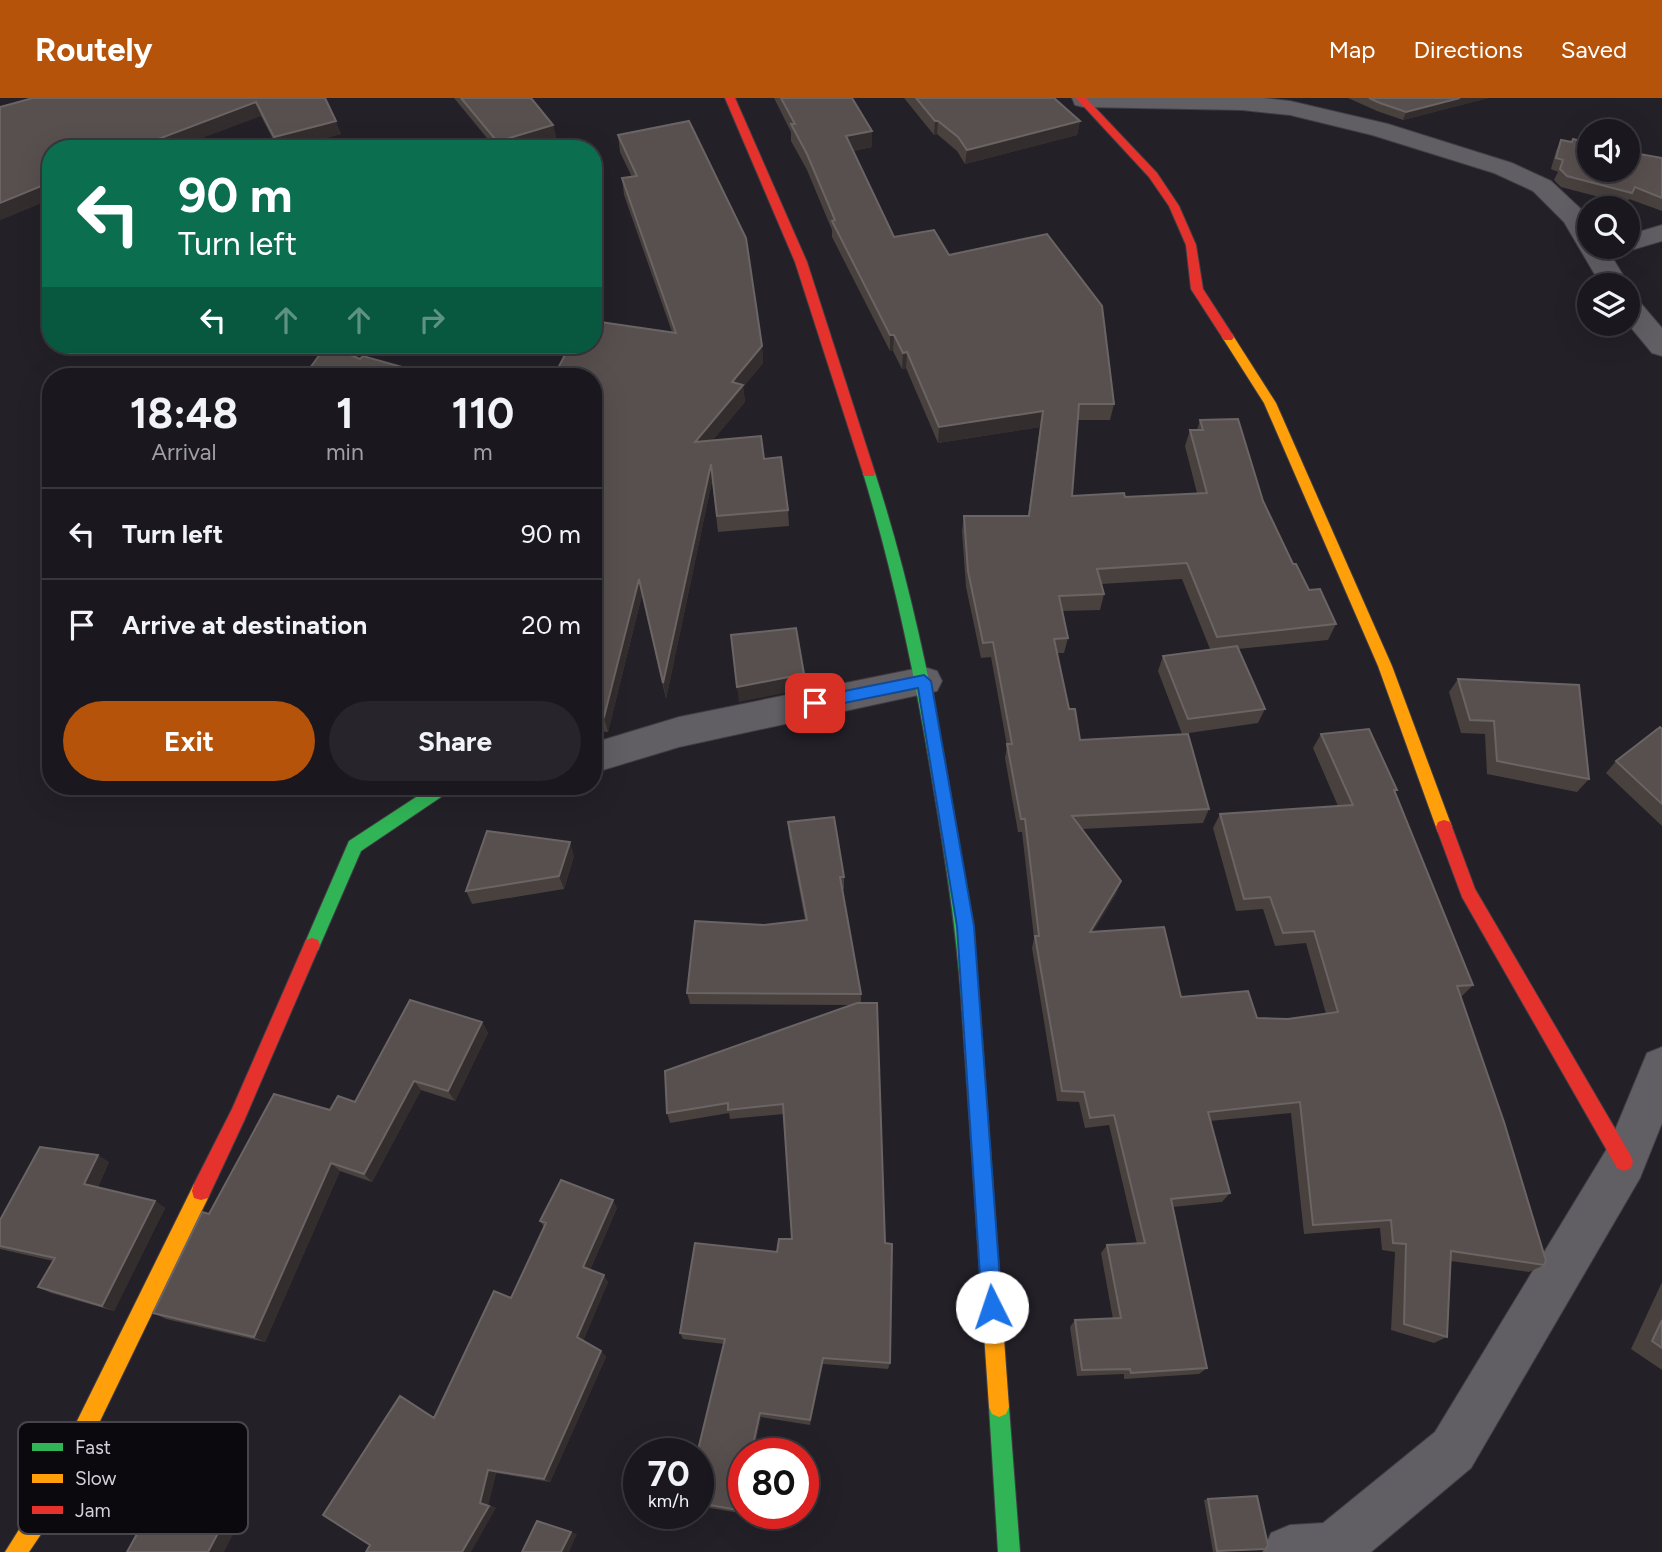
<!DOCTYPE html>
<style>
body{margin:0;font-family:Figtree,sans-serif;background:#27252b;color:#f1f3f6;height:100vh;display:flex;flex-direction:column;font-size:26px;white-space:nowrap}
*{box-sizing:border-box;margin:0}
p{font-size:23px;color:#9fa0a4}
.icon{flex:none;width:38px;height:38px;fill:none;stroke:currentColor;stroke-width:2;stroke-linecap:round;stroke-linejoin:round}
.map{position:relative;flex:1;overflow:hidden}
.sheet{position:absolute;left:42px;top:270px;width:560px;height:427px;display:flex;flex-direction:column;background:#1a181e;border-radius:28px;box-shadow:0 7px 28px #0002,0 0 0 2px #38373c}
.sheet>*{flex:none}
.hud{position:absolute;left:42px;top:42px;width:560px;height:214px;border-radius:28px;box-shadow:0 7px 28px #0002,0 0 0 2px #38373c;background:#0b6e4f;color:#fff;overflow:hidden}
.buttons{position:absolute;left:1577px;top:21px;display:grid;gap:14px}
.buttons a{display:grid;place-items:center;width:63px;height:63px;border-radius:50%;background:#1a181e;box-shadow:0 7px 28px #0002,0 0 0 2px #38373c;font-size:35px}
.speed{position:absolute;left:623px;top:1340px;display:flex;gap:14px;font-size:35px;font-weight:700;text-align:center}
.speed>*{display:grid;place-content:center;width:91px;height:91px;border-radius:50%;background:#1a181e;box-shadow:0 7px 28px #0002,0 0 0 2px #38373c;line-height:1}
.speed small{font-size:18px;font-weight:400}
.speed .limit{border:10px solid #d22;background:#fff;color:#111}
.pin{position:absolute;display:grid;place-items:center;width:60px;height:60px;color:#fff;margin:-30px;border-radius:14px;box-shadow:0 4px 10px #0006}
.me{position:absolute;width:77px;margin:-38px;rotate:356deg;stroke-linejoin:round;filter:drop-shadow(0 0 5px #0008)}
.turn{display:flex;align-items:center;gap:24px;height:147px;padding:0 21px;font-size:32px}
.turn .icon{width:91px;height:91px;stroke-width:2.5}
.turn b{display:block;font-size:49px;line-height:60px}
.lanes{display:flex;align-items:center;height:66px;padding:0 21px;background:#0003;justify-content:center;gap:35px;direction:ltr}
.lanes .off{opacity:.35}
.eta{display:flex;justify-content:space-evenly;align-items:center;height:119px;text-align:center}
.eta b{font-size:42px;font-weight:700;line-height:49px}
.cta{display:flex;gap:14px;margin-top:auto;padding:14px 21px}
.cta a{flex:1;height:80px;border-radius:42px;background:#b45309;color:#fff;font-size:28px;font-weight:700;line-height:80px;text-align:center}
.cta a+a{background:#27252b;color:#f1f3f6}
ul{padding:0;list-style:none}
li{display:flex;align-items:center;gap:21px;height:91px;padding:0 21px;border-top:2px solid #38373c}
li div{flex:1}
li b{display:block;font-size:26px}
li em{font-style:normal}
header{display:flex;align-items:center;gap:42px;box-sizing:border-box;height:98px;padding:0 35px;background:#b45309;color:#fff}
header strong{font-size:33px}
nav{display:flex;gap:38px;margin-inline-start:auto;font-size:24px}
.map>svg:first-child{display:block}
</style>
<header>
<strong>Routely</strong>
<nav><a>Map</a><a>Directions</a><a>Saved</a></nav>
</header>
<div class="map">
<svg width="1662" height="1454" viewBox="0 0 1662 1454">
<rect width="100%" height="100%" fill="#232028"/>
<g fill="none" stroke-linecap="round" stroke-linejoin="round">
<!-- street casing -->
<g stroke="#413d44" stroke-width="2">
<path id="street" d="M1072,0h191l27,3 98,23 124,39 39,18 32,30 6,9v27h17l23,38h-28l-37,-63 -31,-31 -39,-18 -122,-38 -82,-20 -48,-5 -159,-3 -8,-2z
M1662,127v16l-34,10 -11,-4h11v-12z
M1628,199l10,3 24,28v28l-10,-3 -24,-29z
M924,569l13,4 5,10 -5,10 -258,56 -86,26v-30l86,-26z
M1662,949v76l-22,55 -169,290 -100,84h-108l8,-19 19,-8 33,-2 112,-91 173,-285 39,-94z"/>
</g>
<!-- fast casing -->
<g stroke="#413d44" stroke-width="2">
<path id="fast" d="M869,371l6,4c33,102 55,206 74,312 12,71 23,141 30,212l-3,6 -6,2 -6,-2 -3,-6c-5,-71 -16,-141 -28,-212 -17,-105 -39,-210 -70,-312z
M433,688h34l-3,4 -20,5 -83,56 -43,99 -6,2 -6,-2 -2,-5 45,-104z
M999,1299l7,3 3,7 11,145h-22l-9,-145 3,-7z"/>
</g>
<!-- slow casing -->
<g stroke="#413d44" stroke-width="2">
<path id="slow" d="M1228,235l4,1 44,69 116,263 60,161 -2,5h-12l-2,-5 -58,-161 -114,-263 -42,-66z
M970,891l6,2 3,6 30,410 -3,7 -7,3 -7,-3 -3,-7 -28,-410 3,-6z
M201,1084l7,2 2,7 -2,7 -152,314 -27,40h-24l35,-56 154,-312z"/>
</g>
<!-- jam casing -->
<g stroke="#413d44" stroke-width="2">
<path id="jam" d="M725,0h10l72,164 68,211 -1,3h-10l-1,-3 -68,-211z
M1076,0h10l71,75 22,33 17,39 7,44 31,48 -2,3h-8l-33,-51 -5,-44 -17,-39 -20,-29z
M1444,722l6,2 2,5 23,62 156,267 2,6 -2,6 -7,3 -7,-3 -155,-271 -26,-70 2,-5z
M312,840l6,2 2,5 -76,176 -36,77 -7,2 -7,-2 -2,-7 2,-7 38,-75 74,-169z"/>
</g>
<!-- street -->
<use href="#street" fill="#615e64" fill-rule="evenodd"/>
<!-- fast -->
<use href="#fast" fill="#30b455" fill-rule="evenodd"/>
<!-- slow -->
<use href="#slow" fill="#ff9f0a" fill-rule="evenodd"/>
<!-- jam -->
<use href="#jam" fill="#e5322d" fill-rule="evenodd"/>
</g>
<!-- wall -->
<path fill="#48413e" d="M33,0l292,1 16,35 -57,15h-6l-17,-33 -210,33v50l-51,21z
M454,0h77l22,27 3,13 -38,11h-22z
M774,0h78l20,49 -19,4 41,86 55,18 165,149 -4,16h-32l-6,76 53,1 72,-4 -12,-47 5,-16h7l3,-10 63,81 30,63 16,26 27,34 -8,16 -90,9 27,60 -7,14 -76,11 -24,-63 5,-15 47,-7 -28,-70 -81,5 3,10 -4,16 -38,1 6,27 -4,15h-7l12,56 11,31 129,69 -6,14 -121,6 39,52 -5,13 -23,37 88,66 76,21 31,1 38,-5 -20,-71 -31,3 -12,-37 -27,2 -23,-83 7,-14 118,-8 -25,-58 8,-14 76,56 -2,3 78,192 -12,12 83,268 -15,7 -78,-11 -4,76 -13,6 -43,-13 4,-78 -13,-2 -2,-22 -76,6 -13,-121 -81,8 20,72 -8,9 -49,5 34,161 -8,6 -75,5v-5l-47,2 -7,-49 5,-7 38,-1 -12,-66 6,-8 30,-1 -28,-119 -24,3 -6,-26 -22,-1 -25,-153 2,-10 -12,-106h-4l-13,-74 2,-12 -16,-89 -10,1 -15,-71 -4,-56 2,-15h64l12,-89 -102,16 -32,-75 -4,1 -9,-18h-3l-58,-114v-7l-25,-60 -16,-29v-9z
M904,0h150l26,23 -3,14 -112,29 -8,-13 -20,-17 -3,1z
M1348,0h140l-85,22 -26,-9z
M618,37l144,211 1,17 -20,24 2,15 -33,39 52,18 24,51 1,16 -71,6 -6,-51 -46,218 -24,-104 -34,137 -15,-1v-355l79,-44 -48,-137 -2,-17 10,-1 -12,-25z
M1561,42l28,30 73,-12v53l-33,-12 -3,5 -65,-17 -7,-7 4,-8 -7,-3 5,-18z
M1458,581l131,100 -12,13 -90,-18 -2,-40 -24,-1 -12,-41z
M1662,631v97l-56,-53 10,-12z
M788,724l56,55v12l-2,1 19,104v9l29,360 -2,6 -65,-5 -13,61 -49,-8 -8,37h-9l-4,59 -42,-7v-52l26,-110 -41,-5 -3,-6 112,-94 -8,-125 -54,5 -1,-6 -59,10 -3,-10 183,-108 -160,-1 -3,-11 77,-68 41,-5 -16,-84z
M574,758l-10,33 -92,15 -6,-13z
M482,924l6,11 -33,68 -34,-11 -49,92 -32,-11 -75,171 -99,-23 -13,-6 56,-99 121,-104 25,-8z
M109,1064l-11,25 57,14 10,7 -51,103 -63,-18 -13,-6 15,-26 -53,-12v-29z
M617,1110l-27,62 18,12 -25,59 18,10 5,6 -56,125 -54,-9 -8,32 8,3 -126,37 30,-149 34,21 77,-119 33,-71 -4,-6z
M1662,1184v88l-31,-21z
M1208,1401l58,50 -53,3 -9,-52z"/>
<!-- shaded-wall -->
<path fill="#332d2e" d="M1460,0h28l-85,22 3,-8z
M256,4l5,14 -88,33h-41z
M336,23l5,13 -57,15h-6l-4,-12z
M935,23h3l-1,13 -3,1z
M1080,23l-3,14 -112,29 2,-14z
M553,27l3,13 -38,11h-10l-2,-10z
M872,33v16l-26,5v-16z
M51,84v17l-51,21v-17z
M890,237h4l-1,16h-3z
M762,248l1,17 -20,24 2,15 -48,57 -2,-17 37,-60z
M907,254l-1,16 -4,1 1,-16z
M1043,313l-3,16 -102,16 1,-16z
M711,366l1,17 -46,218 -3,-16z
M639,481l3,16 -34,137 -4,-15z
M804,576v15l-65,13 -2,-15z
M570,744l4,14 -10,33 -5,-13z
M1121,783l-5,13 -30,50 4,-12z
M482,924l6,11 -33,68 -7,-10z
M414,983l7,9 -49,92 -8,-8z
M98,1057l11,7 -13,29 -12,-7z
M331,1065l9,8 -75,171 -11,-5z
M613,1102l4,8 -29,66 -5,-7z
M155,1103l10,7 -51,103 -12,-5z
M604,1177l4,7 -26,61 -5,-6z
M601,1253l5,6 -56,125 -6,-3z
M823,1260v6l-13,61v-5z
M760,1315l1,4 -8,37h-2z
M488,1372l8,3 -8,33 -8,-3z
M744,1387v12l-4,16 -2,-3z
M162,1391l15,3 64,27 -17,33h-16z
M489,1408l7,2 -25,44h-9z
M571,1434l6,2 -8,18h-8z"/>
<!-- building -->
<path fill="#58504e" stroke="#6b6464" stroke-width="2" d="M33,0h292l11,23 -62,16 -18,-35 -124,47h-81v33l-51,21v-96z
M461,0h70l22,27 -47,14h-11z
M781,0h71l20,33 -26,5 48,101 40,-7 15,25 98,-21 55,72 12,98h-35l-7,92 52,-3 1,4 82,-4 -17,-63h13l-3,-10 38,-1 25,82 30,63h3l13,26 11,-1 16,35 -119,13 -30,-74 -90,6 7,25 -45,2 9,42 -14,1 15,70h6l5,31 108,-6 21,75 -137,7 49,65 -31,51 74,-5 17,70 67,-6 9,27 31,1 50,-7 -24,-81 -31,2 -13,-36 -26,2 -24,-85 133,-9 -32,-71 48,-5 28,61h-3l79,195 -16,1 47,136 42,139 -2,4 -93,-14 -4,86 -43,-13 2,-80 -13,-1 -2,-23 -78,5 -13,-123 -92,10 22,81 -59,6 36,169 -76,5 -1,-4 -48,1 -7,-50 46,-2 -14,-73 38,-2 -31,-128 -24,3 -6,-26 -22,-1 -27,-155h4l-14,-117h-4l-14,-75h5l-19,-102 -10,1 -15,-72 -4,-55h65l14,-105 -104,16 -32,-75 -4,1 -9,-18h-4l-58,-114 3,-1 -28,-66 -16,-30h4z
M916,0h138l26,23 -113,29 -9,-13 -20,-16h-3z
M1369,0h91l-54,14 -26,-9z
M689,23l57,117 16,108 -30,36 11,3 -48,57 66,-6 3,23 17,-2 7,53 -71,6 -6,-52 -48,219 -24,-104 -35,138 -11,-1v-340h-39l16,-31h23v-24l83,12 -54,-155 15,-2 -19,-41z
M1573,41l16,4v27h39v-18l34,6v40l-27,-11 -3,6 -65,-17 -7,-7 3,-9 -7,-2 5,-18 11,2z
M327,247l33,14 3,-3 71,20h-130z
M796,530l8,46 -67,13 -6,-52z
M1237,548l28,63 -77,10 -25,-63z
M1458,581l121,6 10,94 -92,-18 -3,-40 -24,-1z
M1660,629l2,2v75l-46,-43z
M834,719l10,60h-4l21,117 -174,-1 8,-72 69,4 43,-5 -19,-98z
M487,733l83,11 -11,34 -93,15z
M410,902l72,22 -34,69 -34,-10 -50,93 -33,-11 -77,174 -101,-24 49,-101 7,2 65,-120 56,16 8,-14 17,6z
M857,905h20l8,240 7,1 -2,119 -67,-5 -13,62 -50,-7 -9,41h-7v31l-6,25 -40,-7v-49h-1l28,-115 -45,-6 15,-90 82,9 2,-13h13l-9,-135 -55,6v-7l-61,10 -2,-42z
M40,1049l58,8 -14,29 71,17 -53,105 -64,-19 17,-29 -55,-12v-26z
M561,1082l52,20 -30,67 21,8 -27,62 24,14 -57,128 -56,-9 -8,33 9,3 -27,46h-96l4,-7 -47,-30 77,-119 34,22 60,-127 17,7 35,-75 -6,-2z
M1662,1222v28l-10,-7z
M162,1391l65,27 -19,36h-81z
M1257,1398l11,49 -2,4 -49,2 -9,-52z
M537,1423l34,11 -10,20h-39z"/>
<!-- route -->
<path fill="#1a73e8" stroke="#114b97" stroke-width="2" d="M924,577l7,6 43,245 28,381 -3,7 -7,3 -7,-3 -3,-7 -25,-381 -39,-238 -103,21 -7,-6 7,-6z"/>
<!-- legend -->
<rect x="18" y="1324" width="230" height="112" rx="10" fill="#0b080e" stroke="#47444b" stroke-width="2"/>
<rect x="32" y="1345" width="31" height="8" fill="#30b455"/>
<rect x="32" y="1376" width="31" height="9" fill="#ff9f0a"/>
<rect x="32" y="1408" width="31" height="8" fill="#e5322d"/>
<g font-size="19" fill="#d4cfd9">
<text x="75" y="1356">Fast</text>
<text x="75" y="1387">Slow</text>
<text x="75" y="1419">Jam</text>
</g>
</svg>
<div class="buttons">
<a><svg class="icon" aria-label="sound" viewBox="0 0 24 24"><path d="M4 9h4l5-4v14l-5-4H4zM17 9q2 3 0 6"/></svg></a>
<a><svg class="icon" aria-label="search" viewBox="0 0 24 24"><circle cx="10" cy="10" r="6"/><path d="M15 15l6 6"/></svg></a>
<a><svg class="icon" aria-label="layers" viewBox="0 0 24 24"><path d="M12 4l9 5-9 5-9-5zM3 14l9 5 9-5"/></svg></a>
</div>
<div class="speed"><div>70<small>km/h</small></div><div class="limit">80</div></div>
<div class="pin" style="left:815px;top:605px;background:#d93025"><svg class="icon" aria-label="arrive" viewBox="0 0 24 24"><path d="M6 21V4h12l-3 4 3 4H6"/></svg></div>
<svg class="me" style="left:992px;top:1209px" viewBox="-20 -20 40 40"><circle r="19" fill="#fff"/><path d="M0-13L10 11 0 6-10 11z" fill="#1a73e8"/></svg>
<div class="hud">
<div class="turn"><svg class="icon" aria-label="left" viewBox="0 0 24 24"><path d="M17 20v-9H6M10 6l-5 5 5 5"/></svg><div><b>90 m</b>Turn left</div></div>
<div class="lanes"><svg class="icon" aria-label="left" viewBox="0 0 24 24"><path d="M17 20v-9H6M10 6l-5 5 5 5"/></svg><svg class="icon off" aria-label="ahead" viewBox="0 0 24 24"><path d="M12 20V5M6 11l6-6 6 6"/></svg><svg class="icon off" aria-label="ahead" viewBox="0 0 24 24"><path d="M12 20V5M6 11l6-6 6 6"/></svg><svg class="icon off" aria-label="right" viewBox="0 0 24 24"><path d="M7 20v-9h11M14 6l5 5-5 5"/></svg></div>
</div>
<section class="sheet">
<div class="eta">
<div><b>18:48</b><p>Arrival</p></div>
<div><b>1</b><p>min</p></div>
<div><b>110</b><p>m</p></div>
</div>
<ul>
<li><svg class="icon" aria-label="left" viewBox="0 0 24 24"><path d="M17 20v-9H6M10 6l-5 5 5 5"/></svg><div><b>Turn left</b></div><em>90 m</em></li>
<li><svg class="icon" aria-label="arrive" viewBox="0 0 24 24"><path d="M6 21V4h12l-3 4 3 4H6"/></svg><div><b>Arrive at destination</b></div><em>20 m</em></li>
</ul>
<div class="cta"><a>Exit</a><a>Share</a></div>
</section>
</div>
